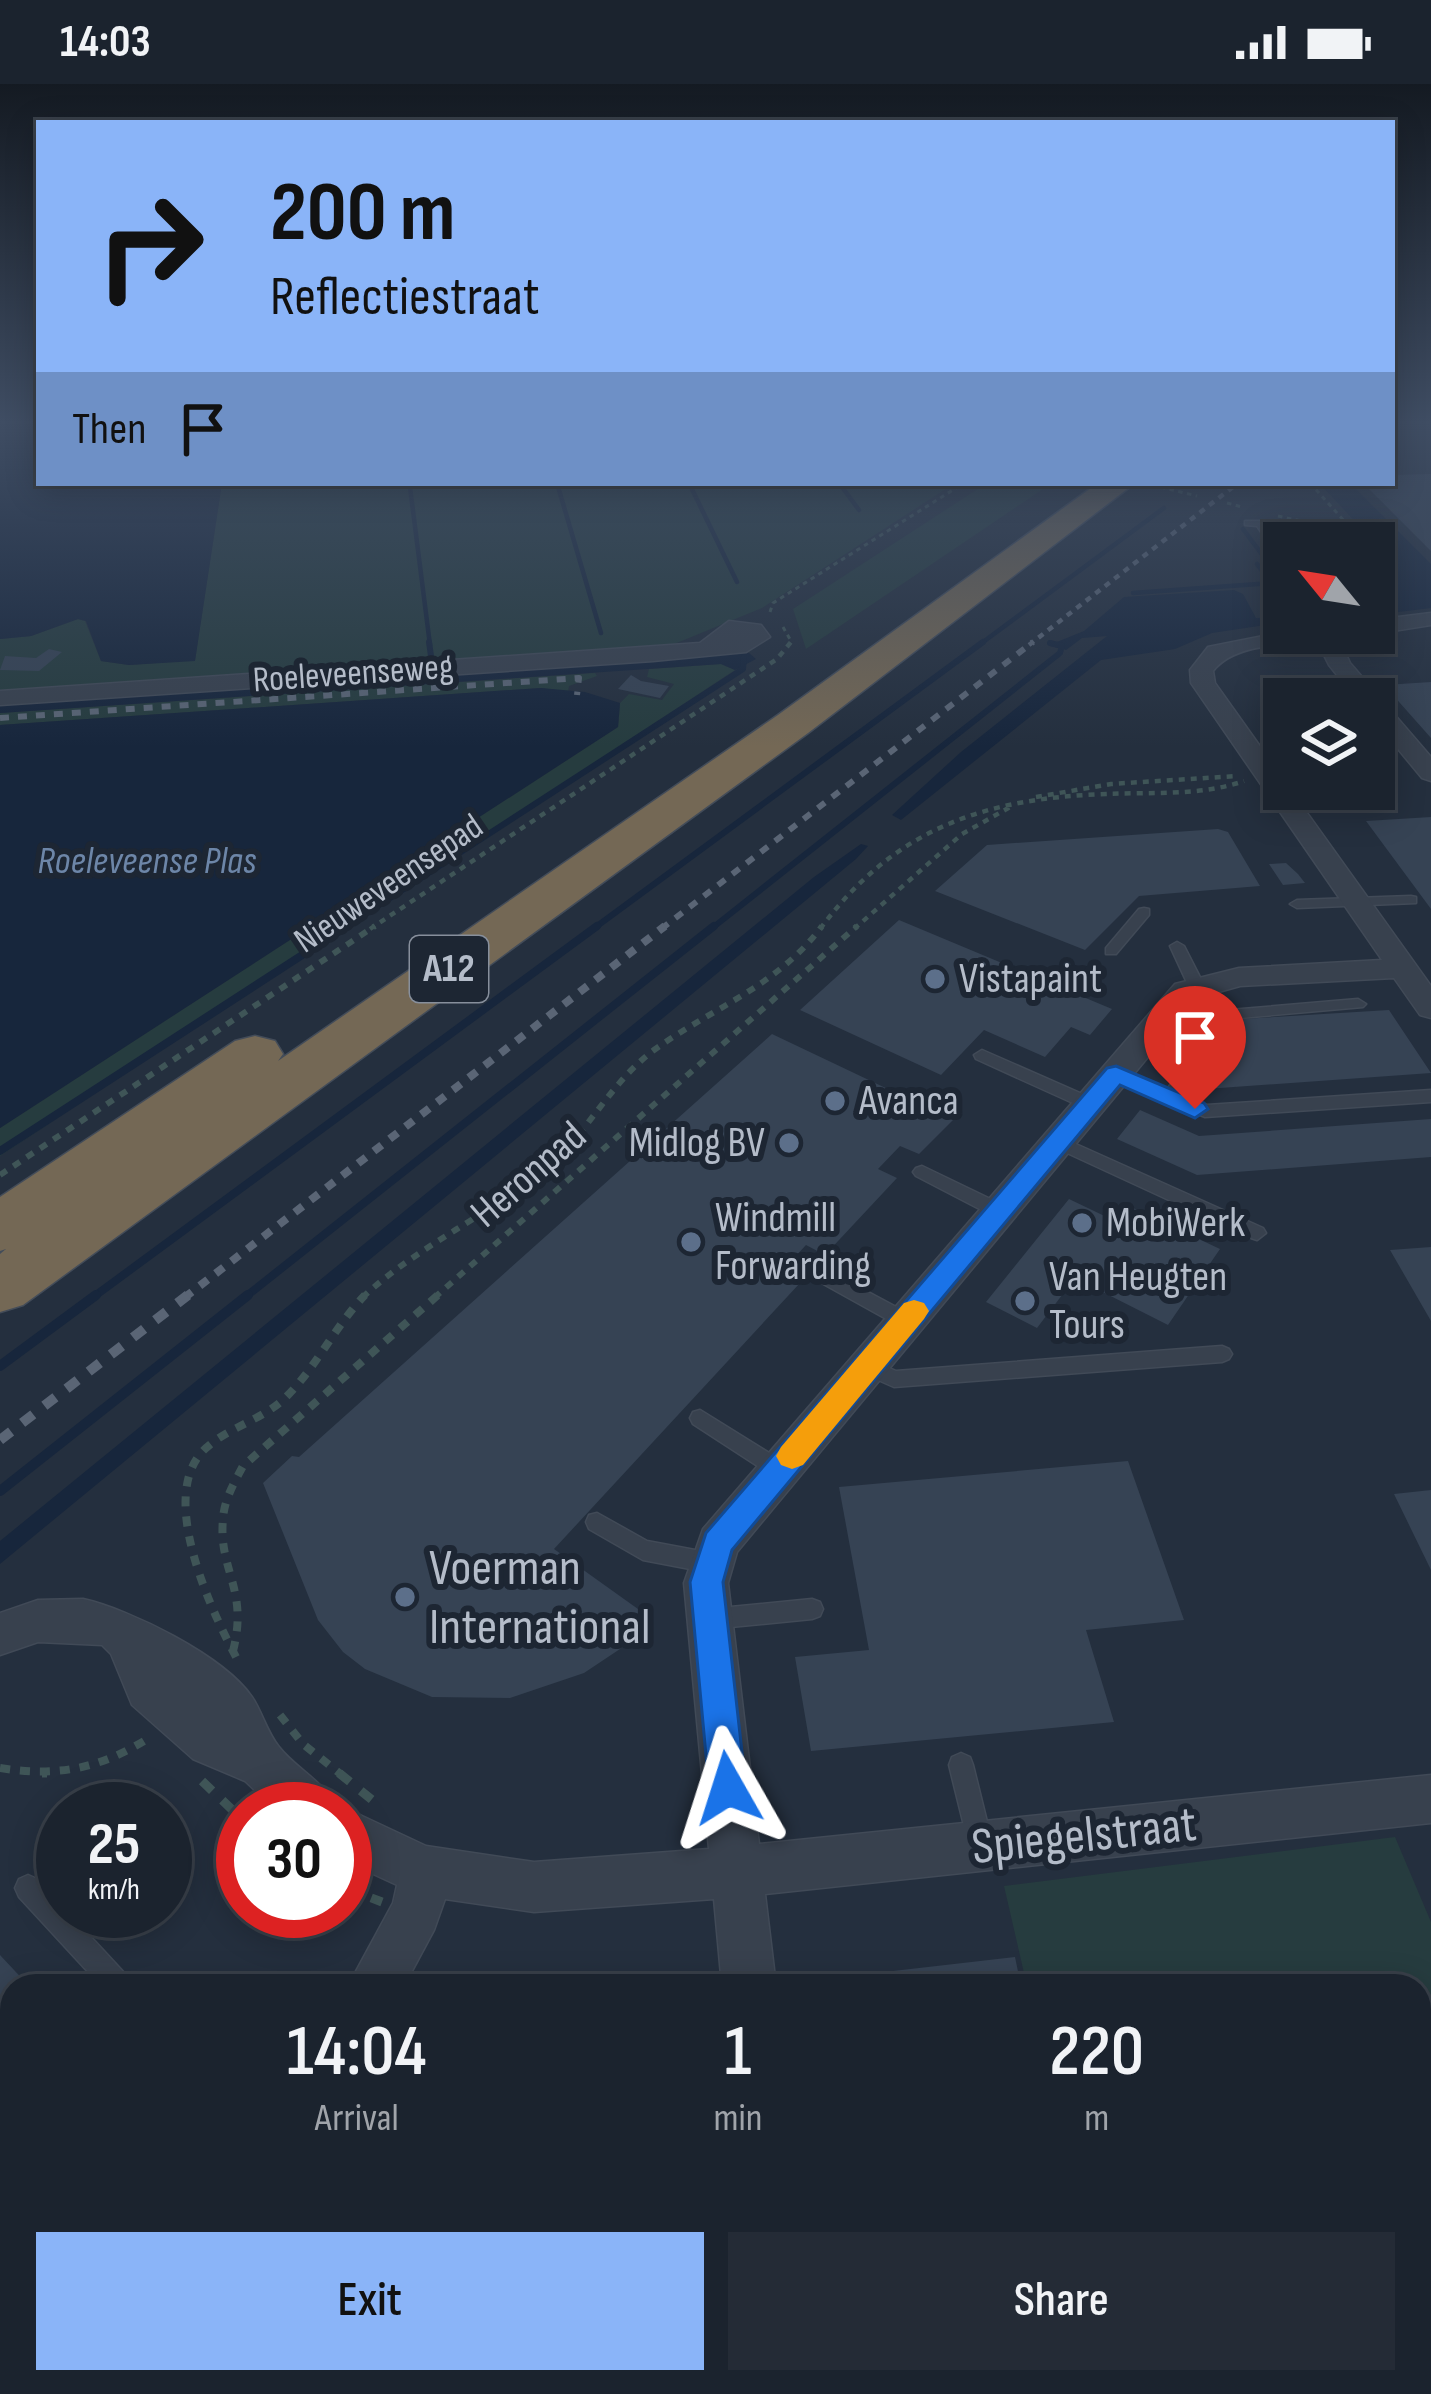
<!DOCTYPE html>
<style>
body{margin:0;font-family:"Sofia Sans Condensed",sans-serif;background:#242b36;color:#f1f3f6;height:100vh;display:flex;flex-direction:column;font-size:45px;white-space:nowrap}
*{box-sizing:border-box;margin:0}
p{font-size:39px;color:#a0a4aa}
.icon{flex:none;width:66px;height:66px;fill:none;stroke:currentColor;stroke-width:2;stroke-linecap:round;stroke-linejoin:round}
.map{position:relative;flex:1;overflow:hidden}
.drawer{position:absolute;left:0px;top:1890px;width:1431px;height:420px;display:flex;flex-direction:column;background:#1b232e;border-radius:36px 36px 0 0;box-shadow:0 6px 30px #0003,0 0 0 3px #39404a}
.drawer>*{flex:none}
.top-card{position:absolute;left:36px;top:36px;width:1359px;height:366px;border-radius:0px;box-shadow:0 6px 30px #0003,0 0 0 3px #39404a;background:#8ab4f8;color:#111;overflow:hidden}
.needle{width:78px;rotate:300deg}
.fabs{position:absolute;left:1263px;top:438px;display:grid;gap:24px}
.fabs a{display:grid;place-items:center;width:132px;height:132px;border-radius:0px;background:#1b232e;box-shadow:0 6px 30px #0003,0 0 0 3px #39404a;font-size:60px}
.speed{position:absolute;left:36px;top:1698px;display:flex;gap:24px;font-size:60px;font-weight:700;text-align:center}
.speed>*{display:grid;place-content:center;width:156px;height:156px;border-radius:50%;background:#1b232e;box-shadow:0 6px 30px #0003,0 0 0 3px #39404a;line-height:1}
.speed small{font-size:30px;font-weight:400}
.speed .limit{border:18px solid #d22;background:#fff;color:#111}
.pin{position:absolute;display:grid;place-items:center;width:102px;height:102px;color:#fff;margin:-123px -51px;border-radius:50% 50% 50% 0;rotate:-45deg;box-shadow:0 0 12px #0007}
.pin .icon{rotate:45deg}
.me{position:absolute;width:132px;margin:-66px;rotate:354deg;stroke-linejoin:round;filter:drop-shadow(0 0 9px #0008)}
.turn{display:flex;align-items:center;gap:42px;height:252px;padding:0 36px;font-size:54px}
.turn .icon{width:156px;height:156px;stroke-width:2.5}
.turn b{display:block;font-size:84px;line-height:102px}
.then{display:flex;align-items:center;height:114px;padding:0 36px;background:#0003;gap:24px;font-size:45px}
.eta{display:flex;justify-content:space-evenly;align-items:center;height:204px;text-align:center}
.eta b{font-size:72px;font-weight:600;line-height:84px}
.cta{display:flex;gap:24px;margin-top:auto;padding:24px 36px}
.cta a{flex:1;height:138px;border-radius:0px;background:#8ab4f8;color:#111;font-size:48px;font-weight:600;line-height:138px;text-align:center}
.cta a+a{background:#242b36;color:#f1f3f6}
.status{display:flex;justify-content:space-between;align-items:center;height:84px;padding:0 60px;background:#1b232e;direction:ltr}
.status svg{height:33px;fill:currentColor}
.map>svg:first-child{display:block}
</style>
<div class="status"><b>14:03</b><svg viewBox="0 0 49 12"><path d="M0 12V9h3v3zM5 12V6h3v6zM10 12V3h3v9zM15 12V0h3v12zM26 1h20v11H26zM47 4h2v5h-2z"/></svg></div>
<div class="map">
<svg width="1431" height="2310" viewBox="0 0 1431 2310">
<rect width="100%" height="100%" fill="#242f3e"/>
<!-- green -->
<path fill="#263c3f" d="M222,399h733l-193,125 -95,39 -667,46v-54l31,-3 47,-17 7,2 16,40 28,4 66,-5z
M987,399h65l-246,166 -13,-40z
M721,580l14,6 -735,486v-28l618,-401 2,-24 9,-9 33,6 12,-16 -27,-7 2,-8z
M595,589l2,3 -28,10 -1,6 -27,-4 -541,37v-12z
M1395,1753l36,85v472h-403l78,-12h313v-396h-392l-23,-100z"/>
<!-- water -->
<path fill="#17263c" d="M0,340h39v59h183l-27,178 -66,4 -28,-4 -15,-40 -8,-2 -47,17 -31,3z
M1319,399h31l81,81v44l-57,7 5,-68z
M1234,506l9,4 13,24 28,-1v9l-12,-2 -60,9 -37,16 -74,11 -200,160 -9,-5 69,-63 146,-116 -25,2 -16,12 -14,-6 32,-13 40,-34z
M749,569l7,6 -21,11 -14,-6 -721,49v-8z
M541,604l44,4 35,11 -2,24 -618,401v-403z
M861,760l7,2 -12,13 -856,705v-23l814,-664z"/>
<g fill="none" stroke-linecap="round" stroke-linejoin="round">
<!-- stream-far3 -->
<path stroke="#17263c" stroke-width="4.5" d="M557,399l44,150
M689,399l48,99
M839,399l20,27
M410,403l20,158
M1243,445l41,55
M1133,509l139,-10 -15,-19
M1276,520l8,-1
M1050,559l6,2
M979,561l185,-137"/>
<!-- stream-far2 -->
<path stroke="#17263c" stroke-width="6" d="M429,558l2,14
M342,845l401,-260 1,-12
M593,845l390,-287
M711,845l349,-276 2,-7 -12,-3"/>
<!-- stream-far1 -->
<path stroke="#17263c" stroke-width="8" d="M0,1067l347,-225
M92,1214l505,-372
M244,1214l470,-372"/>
<!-- stream -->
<path stroke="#17263c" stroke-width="10" d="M0,1282l96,-71
M0,1407l248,-196"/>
</g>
<!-- building -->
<path fill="#364354" d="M1431,390v77l-68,-68h29v-8z
M49,565l13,3 -23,19 -39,-1 5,-14 31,2z
M631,591l10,6 28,5 -9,12 -42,-9z
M1431,598v56l-47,-53z
M1431,733v92l-65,-88z
M1218,745l10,3 32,54 -121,10 -54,54 -150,-59 52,-46z
M1286,779l12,11 7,9 -22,2 -14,-21z
M899,836l158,66 55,23 -22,26 -19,-8 -26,30 -61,-27 -43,45 -141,-65z
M1389,926l42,63 -225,16 -7,-14 43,-56z
M772,950l181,86 -34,34 -19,-8 -22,23 19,9 -72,77 -19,-10 -25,27 19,11 -246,266 98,70 -29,28 -39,26 -74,25 -78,-1 -67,-28 -22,-17 -25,-32 -55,-137 29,-27 7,1z
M1140,1026l59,26 232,-17v38l-234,18 -80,-36z
M1069,1115l46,22 12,-16 93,44 -52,76 -93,-47 -38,50 -51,-26z
M1431,1163v74l-41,-71z
M1128,1377l56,159 -98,10 28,92 -303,29 -16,-94 74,-7 -30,-163z
M1431,1406v80l-37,-76z
M0,1871l29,31h-17v105l-12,12z
M1015,1873l6,29h-125l-3,-15z
M139,2298h542l1,12h-553z"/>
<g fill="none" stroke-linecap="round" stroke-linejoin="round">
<!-- lane casing -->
<g stroke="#414a57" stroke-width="3">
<path id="lane" d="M1245,437h18l21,30v10l-4,-1 -23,-34 -12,-1z
M1411,812l5,1v6l-119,5 -7,-4 7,-4z
M1144,824l5,1v6l-33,39h-10v-6l33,-39z
M1177,858l7,4 21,41 -3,3h-10l-3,-3 -19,-41z
M1358,915l8,5 -3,3 -123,11 -60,76 27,11 224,-15v12l-226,15 -95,-39 -2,-4 8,-5 51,20 63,-79z
M982,966l114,50 2,4 -8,6 -6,-2 -108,-49 -2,-4z
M1058,1052l205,92 3,5 -9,7 -6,-2 -199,-92 -2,-4 2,-4z
M922,1082l83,40 3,5 -3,5h-12l-77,-40 -3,-4 3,-4z
M825,1185l88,47 2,5 -2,5h-14l-81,-45 -2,-5 2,-5z
M1222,1262l7,3 3,5 -3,5 -7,3 -328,25 -34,-15 -3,-6 3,-6 7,-2 29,13z
M700,1326l87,54 3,6 -3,6 -7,3 -7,-3 -80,-52 -3,-6 3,-6z
M597,1429l50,28 64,12 8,3 3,7 -3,7 -8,3 -68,-13 -54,-31 -3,-7 3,-7z
M812,1515l8,3 3,7 -3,7 -8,3 -102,10 -8,-3 -3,-7 3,-7 8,-3z
M961,1669l9,4 3,8 19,77 -3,9 -9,3 -9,-3 -3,-9 -19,-77 3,-8z
M28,1791l9,4 26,28v4h4l61,66 4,9h-31l-82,-89 -4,-9 4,-9z"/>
</g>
<!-- street casing -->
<g stroke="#414a57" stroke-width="3">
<path id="street" d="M1431,529v12l-57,9 -2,-1 2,-13z
M729,537l32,4 9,12 -24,15 -93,9 -653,44v-14l700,-48z
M1284,548l52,1 14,30 81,94v24l-9,-3 -48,-58v-21h-18l-27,-34 -12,-24c-35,5 -82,2 -104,30l2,12 69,97v9h6l141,197v32l-11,-3 -26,-37 -154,8 -43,12 -460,554 -9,31 31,261 672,-69v48l-666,71 11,92h-54l-8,-87 -180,13 -89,-13 -11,31 -30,56h-56l45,-83 4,-18 -52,-24v-53l81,38 108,16 175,-13 -25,-266 19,-54 472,-545 64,-16 143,-8 -191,-277 -1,-13 18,-23z
M83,1515c46,10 141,57 169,98 10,15 15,35 27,50 18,23 45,33 57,62h-61l-30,-28 -52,-22 -61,-54 -21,-51 -9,-9 -64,-3 -38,13v-42l38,-13z
M12,2297v1h67l-5,12h-67z
M764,2298h62l1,12h-62z"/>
</g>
<!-- highway casing -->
<g stroke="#434c59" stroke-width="3">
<path id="highway" d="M1098,399h37l-327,250 -785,572 -23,7v-58l6,-5 -6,2v-54l235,-156 20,-5 20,5 8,13 -5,7 500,-346z"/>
</g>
<!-- path-far4 -->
<path stroke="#3f5557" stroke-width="3" stroke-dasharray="4.5 4.5" stroke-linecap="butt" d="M1310,399l54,60
M1152,401l45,11
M1227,419l15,4
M1278,432l78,17
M770,528l3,-9 191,-120
M783,543l8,14 -3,4"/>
<!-- path-far3 -->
<path stroke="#3f5557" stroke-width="4.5" stroke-dasharray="6 6" stroke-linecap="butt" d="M1374,684l20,-1
M1374,700l14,-6 -1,-10
M1036,713l75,-13 126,-8
M370,845l407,-270 14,-17
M820,845c75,-101 165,-131 287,-135 44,-2 95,2 137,-13
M854,845l108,-95 50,-28"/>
<!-- path-far2 -->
<path stroke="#3f5557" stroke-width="6" stroke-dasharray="8 8" stroke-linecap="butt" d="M0,1091l375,-249
M362,1214c56,-53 129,-83 187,-133 40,-34 62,-83 105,-115 58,-42 124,-64 168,-124
M434,1214l423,-372"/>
<!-- path-far1 -->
<path stroke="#3f5557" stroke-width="8" stroke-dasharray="10 10" stroke-linecap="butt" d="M233,1567c16,-62 -15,-81 -10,-132 1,-19 11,-36 20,-53l195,-171
M236,1573c-26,-49 -80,-164 -30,-209 23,-21 56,-28 79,-50 31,-30 50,-72 80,-103
M280,1631l23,29 40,32
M0,1684c58,9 99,1 149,-30"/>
<!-- path -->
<path stroke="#3f5557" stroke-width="9" stroke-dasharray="14 14" stroke-linecap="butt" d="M42,1689h5
M339,1689l37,30
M202,1697l41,39
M345,1804l37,14"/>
<!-- lane -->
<use href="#lane" fill="#38414e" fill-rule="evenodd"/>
<!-- street -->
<use href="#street" fill="#38414e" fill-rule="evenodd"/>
<!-- highway -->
<use href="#highway" fill="#746855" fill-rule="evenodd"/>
<!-- rail-far3 -->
<path stroke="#5a6575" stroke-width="4.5" stroke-dasharray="6 6" stroke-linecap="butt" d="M1029,561l209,-162"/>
<!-- rail-far2 -->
<path stroke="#5a6575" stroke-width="6" stroke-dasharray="9 9" stroke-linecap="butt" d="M0,634l579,-40 -2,17
M661,845l372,-287"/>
<!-- rail-far1 -->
<path stroke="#5a6575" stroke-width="8" stroke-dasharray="10 10" stroke-linecap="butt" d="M184,1214l481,-372"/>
<!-- rail -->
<path stroke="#5a6575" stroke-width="10" stroke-dasharray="14 14" stroke-linecap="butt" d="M0,1356l188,-145"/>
</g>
<!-- sky -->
<linearGradient id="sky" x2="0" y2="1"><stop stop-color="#141a22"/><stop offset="0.51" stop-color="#3f4d63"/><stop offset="1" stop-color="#3f4d63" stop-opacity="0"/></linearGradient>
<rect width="1431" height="663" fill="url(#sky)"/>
<!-- route -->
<path fill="#1a73e8" stroke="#114b97" stroke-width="3" d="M1116,982l88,37 4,6 -13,9 -75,-33 -388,465 -9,32 23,206 -5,13 -13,5 -14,-5 -5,-13 -19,-206 16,-49 401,-465z"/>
<!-- slow -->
<path fill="#f59e0b" d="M914,1216l10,3 5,8 -5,8 -121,146 -11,4 -11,-4 -5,-9 5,-9 123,-144z"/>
<!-- markers -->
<g fill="#5c6f8a" stroke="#1d2633" stroke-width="4.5">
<circle cx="935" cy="895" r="12"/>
<circle cx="835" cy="1017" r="12"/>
<circle cx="789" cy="1059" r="12"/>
<circle cx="1082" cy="1139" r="12"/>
<circle cx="691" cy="1158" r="12"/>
<circle cx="1025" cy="1217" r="12"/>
<circle cx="405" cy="1513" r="12"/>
</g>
<g text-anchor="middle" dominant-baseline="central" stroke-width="12" stroke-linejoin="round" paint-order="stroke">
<!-- far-street labels -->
<g font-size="36" fill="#b4bcc9" stroke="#1d2633">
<text transform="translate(353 590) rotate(-4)">Roeleveenseweg</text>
<text transform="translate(389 800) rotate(-34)">Nieuweveensepad</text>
</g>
<!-- far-water labels -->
<g font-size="39" font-style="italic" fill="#6d86a8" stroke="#1d2633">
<text x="147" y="777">Roeleveense Plas</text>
</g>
<!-- shield labels -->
<rect fill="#1d2633" stroke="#878f9c" stroke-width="3" x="410" y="852" width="78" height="66" rx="9"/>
<g font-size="39" font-weight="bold" fill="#b4bcc9">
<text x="449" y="885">A12</text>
</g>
<!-- poi labels -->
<g font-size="42" fill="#b4bcc9" stroke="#1d2633" text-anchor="start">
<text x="959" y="895">Vistapaint</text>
<text x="859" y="1017">Avanca</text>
<text x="765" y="1059" text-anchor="end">Midlog BV</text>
<text x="715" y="1134">Windmill<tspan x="715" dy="48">Forwarding</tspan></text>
<text x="1106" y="1139">MobiWerk</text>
<text x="1049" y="1193">Van Heugten<tspan x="1049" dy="48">Tours</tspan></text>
</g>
<!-- street labels -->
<g font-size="42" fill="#b4bcc9" stroke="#1d2633">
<text transform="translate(529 1091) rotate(-41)">Heronpad</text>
</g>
<!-- near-poi labels -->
<g font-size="51" fill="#b4bcc9" stroke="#1d2633" text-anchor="start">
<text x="429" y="1484">Voerman<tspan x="429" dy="59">International</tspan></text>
</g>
<!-- near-street labels -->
<g font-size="51" fill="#b4bcc9" stroke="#1d2633">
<text transform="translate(1084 1752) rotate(-6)">Spiegelstraat</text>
</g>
</g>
</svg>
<div class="fabs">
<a><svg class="needle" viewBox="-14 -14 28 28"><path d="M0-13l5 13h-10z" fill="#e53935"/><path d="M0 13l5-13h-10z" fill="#a0a4aa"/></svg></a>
<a><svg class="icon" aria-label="layers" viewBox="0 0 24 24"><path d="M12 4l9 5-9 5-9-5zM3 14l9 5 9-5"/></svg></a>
</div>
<div class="speed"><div>25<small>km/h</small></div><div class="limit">30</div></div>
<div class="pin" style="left:1195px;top:1025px;background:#d93025"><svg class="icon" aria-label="arrive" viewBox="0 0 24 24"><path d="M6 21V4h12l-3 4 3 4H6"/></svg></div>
<svg class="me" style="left:728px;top:1704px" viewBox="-20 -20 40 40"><path d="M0-17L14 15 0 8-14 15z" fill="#1a73e8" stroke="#fff" stroke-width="4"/></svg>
<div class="top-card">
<div class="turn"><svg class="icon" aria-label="right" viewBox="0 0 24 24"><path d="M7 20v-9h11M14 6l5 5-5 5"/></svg><div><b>200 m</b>Reflectiestraat</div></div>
<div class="then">Then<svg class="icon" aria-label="arrive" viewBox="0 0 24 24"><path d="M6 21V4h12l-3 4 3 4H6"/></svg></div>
</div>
<section class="drawer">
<div class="eta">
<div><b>14:04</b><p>Arrival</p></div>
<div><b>1</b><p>min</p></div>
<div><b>220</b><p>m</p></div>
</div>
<div class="cta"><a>Exit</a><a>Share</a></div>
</section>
</div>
